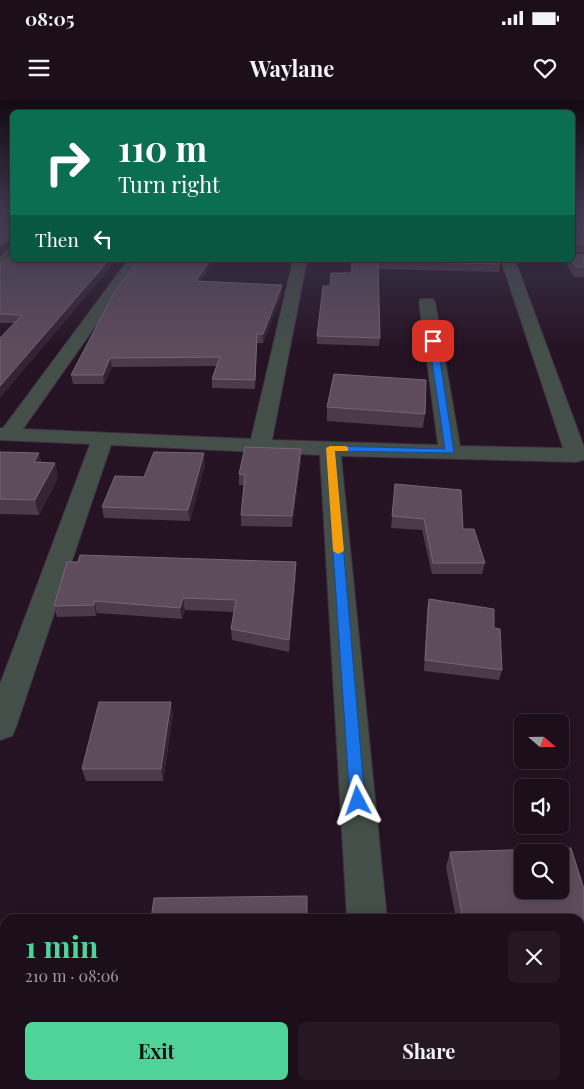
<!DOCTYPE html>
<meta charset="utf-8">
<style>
body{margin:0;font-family:"Playfair Display",serif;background:#251724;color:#f1f3f6;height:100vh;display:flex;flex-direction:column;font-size:19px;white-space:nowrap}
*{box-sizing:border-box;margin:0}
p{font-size:16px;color:#a09ca3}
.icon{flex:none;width:28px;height:28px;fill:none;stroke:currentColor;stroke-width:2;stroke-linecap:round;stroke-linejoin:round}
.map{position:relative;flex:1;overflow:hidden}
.sheet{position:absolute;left:0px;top:814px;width:585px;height:176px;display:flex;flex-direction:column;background:#1c0e1b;border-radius:15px 15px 0 0;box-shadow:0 2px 12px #0003,0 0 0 1px #3a2e3a}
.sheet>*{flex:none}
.guide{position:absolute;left:10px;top:10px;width:565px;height:152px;border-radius:8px;box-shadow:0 2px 12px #0003,0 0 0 1px #3a2e3a;background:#0b6e4f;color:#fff;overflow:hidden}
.needle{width:32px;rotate:110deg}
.controls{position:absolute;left:514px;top:614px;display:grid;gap:10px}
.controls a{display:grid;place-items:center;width:55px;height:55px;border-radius:8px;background:#1c0e1b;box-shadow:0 2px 12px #0003,0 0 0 1px #3a2e3a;font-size:25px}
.pin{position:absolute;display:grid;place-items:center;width:42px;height:42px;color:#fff;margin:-21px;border-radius:10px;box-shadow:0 2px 8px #0006}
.me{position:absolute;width:55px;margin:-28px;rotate:356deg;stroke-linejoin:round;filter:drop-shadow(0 0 4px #0008)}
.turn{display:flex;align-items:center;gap:18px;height:105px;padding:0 25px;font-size:22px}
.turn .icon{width:65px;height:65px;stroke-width:2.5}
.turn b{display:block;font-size:35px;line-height:42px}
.then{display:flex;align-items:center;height:48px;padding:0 25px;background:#0003;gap:10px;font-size:19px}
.round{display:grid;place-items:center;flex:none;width:52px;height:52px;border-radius:8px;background:#251724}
.summary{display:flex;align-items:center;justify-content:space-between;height:85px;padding:0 25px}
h1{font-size:30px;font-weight:700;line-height:38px;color:#4fd399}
.cta{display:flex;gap:10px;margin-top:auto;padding:10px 25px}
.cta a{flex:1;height:58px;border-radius:8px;background:#4fd399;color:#111;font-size:20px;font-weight:700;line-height:58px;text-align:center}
.cta a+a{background:#251724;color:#f1f3f6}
.status{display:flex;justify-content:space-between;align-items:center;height:35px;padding:0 25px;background:#1c0e1b;direction:ltr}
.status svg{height:14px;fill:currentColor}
header{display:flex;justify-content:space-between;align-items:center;height:65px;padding:0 25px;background:#1c0e1b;font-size:22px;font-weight:700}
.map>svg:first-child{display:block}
</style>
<div class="status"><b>08:05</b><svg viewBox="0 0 49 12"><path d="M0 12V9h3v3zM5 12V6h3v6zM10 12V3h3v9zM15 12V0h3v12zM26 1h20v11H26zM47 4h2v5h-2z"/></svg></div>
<header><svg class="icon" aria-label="menu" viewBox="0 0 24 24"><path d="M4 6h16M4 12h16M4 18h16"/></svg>Waylane<svg class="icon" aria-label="heart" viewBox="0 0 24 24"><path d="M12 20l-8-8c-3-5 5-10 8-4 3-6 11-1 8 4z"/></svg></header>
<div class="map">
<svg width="584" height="989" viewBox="0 0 584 989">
<rect width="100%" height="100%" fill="#251324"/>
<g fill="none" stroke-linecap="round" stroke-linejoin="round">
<!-- street casing -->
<g stroke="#3e2d3d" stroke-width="2">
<path id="street" d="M12,149l1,11 -8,8 -5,1v-12l7,-7z
M128,160h14l-119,169 228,10 42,-179h14l-35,180 166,5 -19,-143 2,-3h12l2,3 25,144 103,2 -62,-188h14l69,187v13l-8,2 -235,-6 46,463h-40l-27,-464 -209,-10 -95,282 -4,9 -12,4v-56l90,-240 -90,-4v-12h3z
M356,985h48v4h-48z"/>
</g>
<!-- street -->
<use href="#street" fill="#444f49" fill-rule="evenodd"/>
</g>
<!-- wall -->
<path fill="#4c394b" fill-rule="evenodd" d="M572,112h12v41h-12z
M584,155v22h-10l-7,-13 1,-4h4z
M117,160l-103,63h-14v-61z
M352,160l148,4 -1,8 -121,-3 2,69 -1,8 -62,-2v-8l13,-50 21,-13z
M201,182l81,11 -19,50h-6l-2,46 -43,-1v-9l4,-13 -104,1 -8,17h-31l-2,-9z
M327,307l98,7 -2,14 -96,-7z
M301,349v11l-9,67 -51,-1v-11l3,-30h-5v-11z
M0,352l42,11h13l3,15 -19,37 -39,-1z
M205,364l-15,57 -86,-3 -2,-11 42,-30z
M395,384l68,45 22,34 -3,11h-50l-10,-44 -31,-2z
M296,474l-7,78 -57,-12 -1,-11 3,-17 -49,-2 -3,9 -85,-6 -1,3 -39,1 -3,-11z
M429,499l65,29 8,42 -3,10 -75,-9 3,-62z
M173,614l-10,67h-77l-4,-12z
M571,748l13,41v51l-4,1v-22h-124l-10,-52 4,-15zM522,752h38v38h-38z
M490,985h90l4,4h-96z"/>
<!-- shaded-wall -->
<path fill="#352234" d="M11,140l1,8 -6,1 -6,5v-9l4,-4z
M109,160h8l-117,138v-12z
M210,160h5l-19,29v-8z
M282,185v8l-19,50v-9z
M257,234v9l-2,46v-9z
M110,258l2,9 -8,17 -1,-9z
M301,349v11l-9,67v-11z
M39,353l4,14 -9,-5z
M204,353l1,11 -15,57 -2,-11z
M55,363l3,15 -19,37 -4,-15z
M296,462v12l-7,78v-12z
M183,498l2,12 -3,9 -2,-11z
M94,501l3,12 -1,3 -2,-11z
M171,602l2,12 -10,67 -2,-12z
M138,985h3l2,4h-5z"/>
<!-- building -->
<path fill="#5e4c5d" stroke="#766575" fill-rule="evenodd" d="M0,112h12v41l-1,-13 -7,1 -4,4z
M572,112h12v32h-10l-2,4z
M12,154v6h97l-109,126v-48l22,-23 -22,-1v-52h4z
M572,154l12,1v12h-8l-4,-7z
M138,160h72l-14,21 86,4 -19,49h-6l-2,46 -43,-1 8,-22 -110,1 -7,17h-32l43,-82z
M352,160h147l1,4 -122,-3 2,77 -63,-2 6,-50h7l1,-13h21z
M334,274l92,6 -1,34 -98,-7z
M245,347l56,2 -9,67 -51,-1 4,-40 -6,-1z
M0,352l39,1 -5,9 21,1 -20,37 -35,-1z
M154,352l50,1 -16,57 -86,-3 13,-31 29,1z
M395,384l66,6 2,39h11l11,34h-52l-9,-44 -32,-3z
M80,455l216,7 -7,78 -58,-11 5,-29 -53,-2 -3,10 -86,-7v4l-40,1 13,-44h11z
M429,499l65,10v19l6,1 2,41 -77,-10z
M99,602h72l-10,67h-79z
M571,748l13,41v38h-4v-8h-117l-13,-67zM522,752h38v38h-38z
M307,796v23h-156l3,-21z
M0,978h5v7h133v4h-138z
M580,981h4v8h-92l-1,-4h89z
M202,985h104v4h-104z"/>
<!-- sky -->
<linearGradient id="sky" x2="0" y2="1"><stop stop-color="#140a14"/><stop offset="0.45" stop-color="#403950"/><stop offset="1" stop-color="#403950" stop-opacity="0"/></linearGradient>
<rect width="584" height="250" fill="url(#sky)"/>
<!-- route -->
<path fill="#1a73e8" stroke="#114b97" d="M433,238l4,3 17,111 -1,1 -118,-2 30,350 -2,5 -5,2 -5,-2 -3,-5 -24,-353 4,-2 115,3 -16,-108z"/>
<!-- slow -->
<path fill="#f59e0b" d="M345,346l3,1v4h-13l9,100 -6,3 -5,-3 -7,-103 4,-2z"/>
</svg>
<div class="controls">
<a><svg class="needle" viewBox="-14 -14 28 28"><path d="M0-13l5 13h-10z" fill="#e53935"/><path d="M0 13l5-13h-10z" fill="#a09ca3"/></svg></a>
<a><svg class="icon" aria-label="sound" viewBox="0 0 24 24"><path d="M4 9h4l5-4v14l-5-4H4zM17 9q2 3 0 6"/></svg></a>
<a><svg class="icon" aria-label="search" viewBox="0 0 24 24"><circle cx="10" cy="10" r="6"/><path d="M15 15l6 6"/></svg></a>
</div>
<div class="pin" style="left:433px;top:241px;background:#d93025"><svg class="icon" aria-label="arrive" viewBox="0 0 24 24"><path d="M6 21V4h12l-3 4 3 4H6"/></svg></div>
<svg class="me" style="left:358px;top:701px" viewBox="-20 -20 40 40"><path d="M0-17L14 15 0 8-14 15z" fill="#1a73e8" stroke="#fff" stroke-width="4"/></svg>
<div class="guide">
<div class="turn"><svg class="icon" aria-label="right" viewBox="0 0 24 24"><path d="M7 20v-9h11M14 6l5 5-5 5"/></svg><div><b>110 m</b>Turn right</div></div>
<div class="then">Then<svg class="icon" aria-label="left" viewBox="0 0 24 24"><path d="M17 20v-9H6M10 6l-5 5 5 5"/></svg></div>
</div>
<section class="sheet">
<div class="summary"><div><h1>1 min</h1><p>210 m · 08:06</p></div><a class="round"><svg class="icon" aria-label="close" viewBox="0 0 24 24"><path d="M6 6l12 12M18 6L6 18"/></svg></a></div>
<div class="cta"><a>Exit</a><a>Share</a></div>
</section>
</div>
